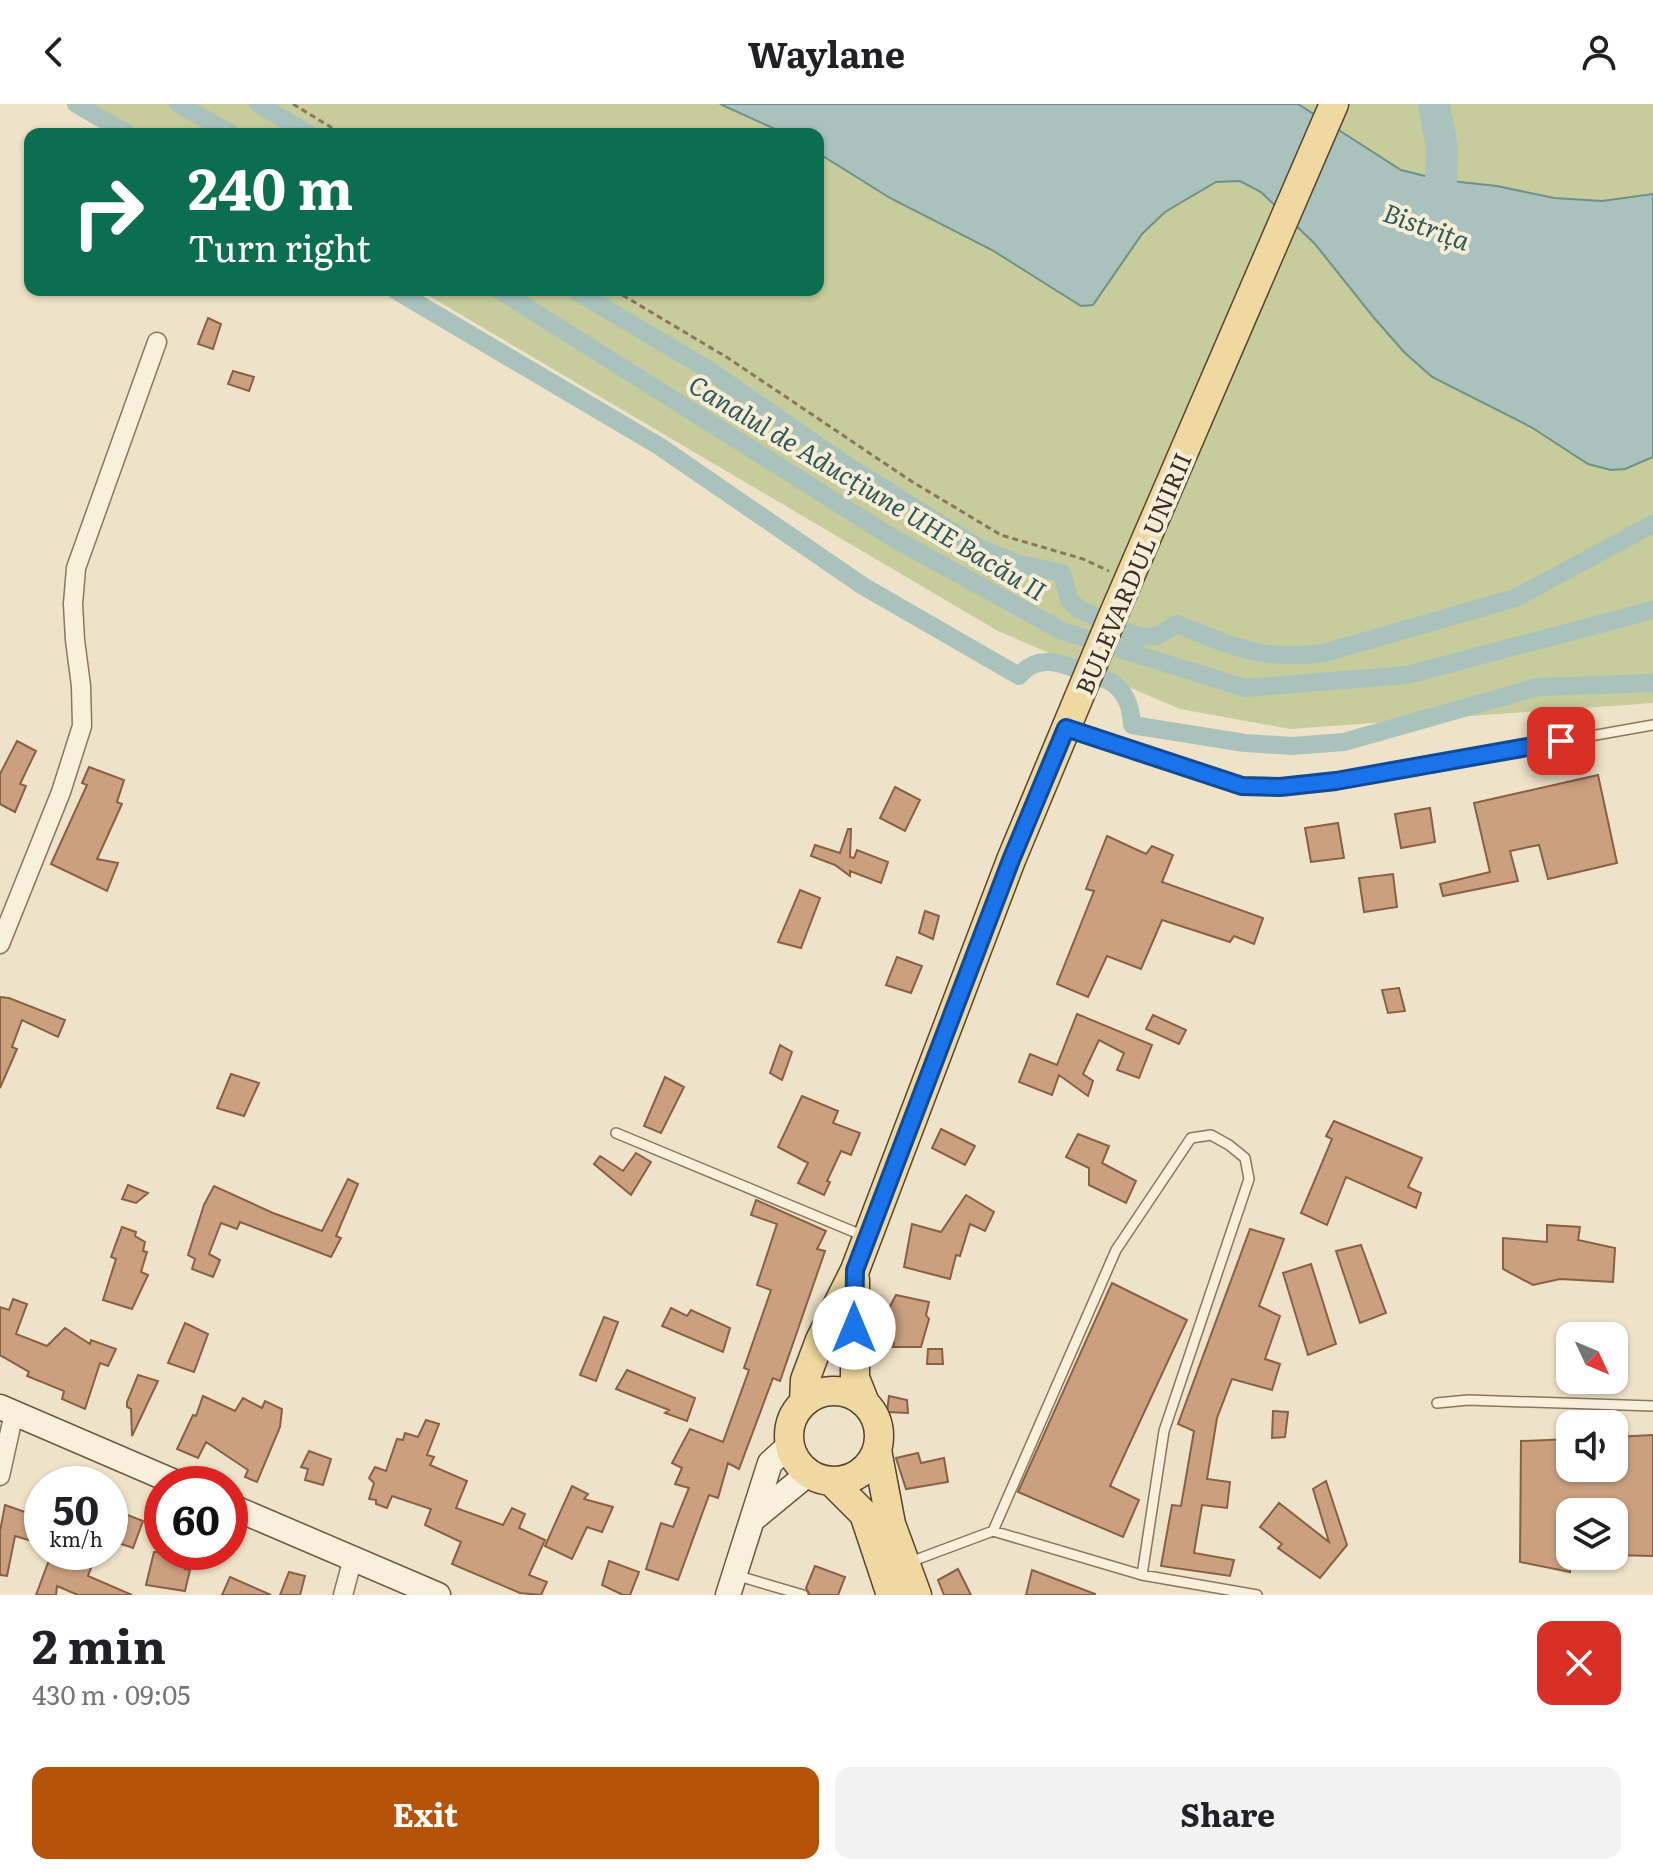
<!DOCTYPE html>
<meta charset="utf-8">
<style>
body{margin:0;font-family:Literata,serif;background:#f2f2f2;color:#202124;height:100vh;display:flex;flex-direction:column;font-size:30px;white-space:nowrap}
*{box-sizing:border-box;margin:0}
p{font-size:26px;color:#757577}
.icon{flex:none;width:44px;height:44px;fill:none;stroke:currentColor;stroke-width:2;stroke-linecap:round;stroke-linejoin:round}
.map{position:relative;height:1491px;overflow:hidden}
.side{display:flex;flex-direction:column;background:#fff;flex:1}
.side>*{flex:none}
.hud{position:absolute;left:24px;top:24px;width:800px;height:168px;border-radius:16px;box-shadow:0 2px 6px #0004;background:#0b6e4f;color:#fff;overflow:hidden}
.needle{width:52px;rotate:134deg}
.controls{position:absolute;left:1556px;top:1218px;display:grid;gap:16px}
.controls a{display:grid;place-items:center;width:72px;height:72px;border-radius:16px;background:#fff;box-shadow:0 2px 6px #0004;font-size:40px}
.speed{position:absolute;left:24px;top:1362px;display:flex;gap:16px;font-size:40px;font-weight:700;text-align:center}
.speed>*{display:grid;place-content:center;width:104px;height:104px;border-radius:50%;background:#fff;box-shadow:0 2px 6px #0004;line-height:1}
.speed small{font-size:20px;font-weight:400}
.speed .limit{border:12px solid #d22;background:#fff;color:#111}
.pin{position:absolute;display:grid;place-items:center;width:68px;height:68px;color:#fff;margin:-34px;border-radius:16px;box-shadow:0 4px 12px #0006}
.me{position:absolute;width:88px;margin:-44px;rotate:0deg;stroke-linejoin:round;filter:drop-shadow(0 0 6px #0008)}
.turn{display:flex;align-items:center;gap:28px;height:168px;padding:0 32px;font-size:36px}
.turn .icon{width:104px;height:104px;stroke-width:2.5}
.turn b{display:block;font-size:56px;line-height:68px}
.round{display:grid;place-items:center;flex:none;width:84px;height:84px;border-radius:16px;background:#f2f2f2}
.headline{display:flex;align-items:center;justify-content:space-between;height:136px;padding:0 32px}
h1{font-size:48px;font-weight:700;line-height:60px}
.button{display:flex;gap:16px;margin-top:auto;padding:16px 32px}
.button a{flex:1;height:92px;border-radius:16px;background:#b45309;color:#fff;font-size:32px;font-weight:700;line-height:92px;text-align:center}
.button a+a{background:#f2f2f2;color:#202124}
header{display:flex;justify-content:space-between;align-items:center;height:104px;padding:0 32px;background:#fff;font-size:36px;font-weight:700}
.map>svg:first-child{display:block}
</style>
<header><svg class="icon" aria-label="back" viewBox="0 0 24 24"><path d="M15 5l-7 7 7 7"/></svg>Waylane<svg class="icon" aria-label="person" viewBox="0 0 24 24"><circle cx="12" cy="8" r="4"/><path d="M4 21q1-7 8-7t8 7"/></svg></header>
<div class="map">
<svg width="1653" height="1491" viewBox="0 0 1653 1491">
<rect width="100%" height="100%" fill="#eee3c8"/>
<!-- green -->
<path fill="#c6cc9c" d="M80,0h1573v599l-363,26 -110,-20 -182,-78 -579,-341h399v-156h-680z"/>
<!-- water -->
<path fill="#a9c2bb" stroke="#6f9189" stroke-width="2" d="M720,0h578l103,66 40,10 56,6 57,12 48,3 51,-7v263l-28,12 -14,1 -23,-6 -57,-37 -99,-50 -28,-25 -29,-33 -60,-75 -54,-52 -21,-11 -24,1 -51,30 -23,22 -49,71 -12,1 -89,-56 -102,-52 -72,-45v-19h-32z"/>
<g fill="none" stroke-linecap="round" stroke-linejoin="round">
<!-- canal -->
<path stroke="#a9c2bb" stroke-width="18" d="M76,0l52,30
M178,0l54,30
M258,0l51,30
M395,186l264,156 204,140 156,90c19,-24 45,-12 68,-3 10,3 22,6 29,13 12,10 15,24 16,39l113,18 47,3 52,-4 194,-55 115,-4
M499,186l394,248 169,93 183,57 162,-13 246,-65
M574,186l135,80 134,93 136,85 37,15 46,10 7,27 10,9 60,28 18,-1 20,-12c56,23 85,37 147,29l191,-55 138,-74"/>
<!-- river -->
<path stroke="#a9c2bb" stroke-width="32" d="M1434,0l8,44 -1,32 5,44"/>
</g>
<!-- building -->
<path fill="#cba07f" stroke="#896043" stroke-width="2" d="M208,214l13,6 -8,25 -15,-5z
M233,267l21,6 -5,14 -21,-7z
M17,637l19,10 -16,33 6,2 -11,26 -15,-8v-30z
M89,663l35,13 -7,22 5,2 -25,55 21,4 -11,28 -56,-27 36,-79 -5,-2z
M1598,671l19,88 -69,16 -9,-34 -29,6 8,30 -75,15 -3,-12 50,-12 -16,-69z
M895,683l25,13 -15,31 -25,-13z
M1430,704l5,34 -34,6 -6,-34z
M1338,719l6,35 -33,4 -6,-34z
M848,725h3l-1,28 4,1 3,-8 31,12 -7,21 -31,-12v5l-15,-11 -24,-9 4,-11 25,8z
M1107,732l39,18 6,-8 21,9 -11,27 101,36 -9,26 -20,-8 -4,6 -68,-22 -21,49 -34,-13 -19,41 -31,-13 37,-93 -8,-2z
M1393,770l4,33 -33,5 -5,-34z
M800,786l20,8 -19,50 -23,-6z
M925,807l14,5 -6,23 -14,-6z
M897,853l25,9 -11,27 -25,-8z
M1399,884l6,23 -17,2 -6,-23z
M0,893l9,1 56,22 -7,17 -36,-17 -10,27 5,2 -17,39z
M1077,910l75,31 -13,33 -22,-8 7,-17 -25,-13 -16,34 10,7 -5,15 -29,-21 -7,20 -33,-13 11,-28 27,11z
M1153,911l33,15 -7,14 -33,-15z
M780,941l12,7 -10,28 -12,-7z
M231,970l28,9 -15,33 -27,-8z
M665,973l19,10 -23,46 -17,-7z
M802,992l36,15 -5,12 27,10 -9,22 -10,-4 -14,30 3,1 -6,13 -26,-12 10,-20 -30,-16z
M1334,1017l88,37 -14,29 13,6 -5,15 -70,-31 -19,48 -26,-12 31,-74 -6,-3z
M941,1025l34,17 -10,19 -33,-17z
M1078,1030l31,12 -7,17 34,18 -10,22 -37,-18v-17l-23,-11z
M636,1049l15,9 -20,33 -37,-31 6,-8 23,15z
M348,1075l10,5 -22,52 5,2 -10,19 -91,-35 -3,7 -16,-6 -12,31 11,6 -7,17 -21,-8 3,-10 -7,-4 16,-50 10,-19 59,27 49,18z
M128,1081l20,8 -12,10 -14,-4z
M966,1091l28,17 -9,19 -15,-7 -10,32 -4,-1 -6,24 -46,-12 8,-43 29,8z
M756,1096l70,31 -9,18 8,2 -45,130 -7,-3 -34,91 -11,-6 -10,35 -9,-3 -31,85 -32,-11 15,-46 12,4 16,-39 -14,-4 7,-16 -10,-5 18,-34 33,13 26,-72 -5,-2 27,-78 -14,-5 20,-61 -26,-9z
M1547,1121l33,2 -2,13 37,8 -2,34 -53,-3 -27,6 -30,-16v-31l44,4z
M122,1123l14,5 -1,4 10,6 -2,9 4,1 -6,20 7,3 -16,34 -29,-9 13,-41 -5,-2z
M1250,1125l34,10 -25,67 21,10 -15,43 15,5 -8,26 -40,-11 -15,39 -10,61 23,3 -3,26 -25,-3 -8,48 40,7 -4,16 -69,-10 11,-61 9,1 13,-75 -16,-7z
M1361,1141l25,68 -26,10 -24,-72z
M1311,1160l25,80 -28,11 -25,-82z
M1112,1179l75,37 -77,166 29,14 -16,37 -105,-45z
M896,1191l33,7 -3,13 3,4 -8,28h-28l1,-4h-9l-3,-21z
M13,1195l14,5 -11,30 31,12 18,-18 25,16 1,-4 25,9 -8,17 -8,-3 -15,46 -23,-10 2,-8 -37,-15 2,-4 -29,-17v-48l9,3z
M671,1204l16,8 4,-6 39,18 -7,24 -61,-26z
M604,1213l14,5 -22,59 -16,-6z
M185,1219l23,11 -14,38 -26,-9z
M928,1245h14l1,15h-16z
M627,1266l68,28 -8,23 -22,-8 4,-3 -53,-21z
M138,1271l20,6 -26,55 -1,-27 -4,-2v-5z
M203,1292l32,15 8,-13 19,10 3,-7 17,8 -2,18 -23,55 -12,-5 3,-7 -42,-28 -8,16 -21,-9 16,-34 3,1z
M889,1292l18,4 1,13 -21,-1z
M1273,1307l15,1 -3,25 -13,1z
M426,1316l13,4 -12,31 7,2 -4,8 37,16 -11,27 47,17 9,-17 13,6 -6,14 26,12 -16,35 18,7 -6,13 -21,-2 -68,-29 9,-22 -36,-17 6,-16 -39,-13 -5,12 -11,-4v-4l-7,-1 5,-16 -5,-5 6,-11 11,4 11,-32 6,1 2,-7 13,4z
M1653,1331v121l-39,-1v-43h-44v60l-50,-10 1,-121 49,-2v29h44v-31z
M309,1347l22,8 -8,26 -18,-5 3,-11 -7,-2z
M918,1349l3,10 23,-5 4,24 -42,7 -10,-31z
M1326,1377l21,64 -27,33 -42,-30 4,-4 -22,-17 19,-24 50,39 -16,-53z
M572,1382l16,8 -4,5 29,8 -11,25 -15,-5 -15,32 -27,-13z
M5,1401l37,13v26l-27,-8 -8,40 -7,-1v-44z
M110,1404l33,13 -10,27 -23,-8z
M52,1448h45l-9,24 44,19h-54l-21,-9 -1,9h-20z
M154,1448h36l-5,17 5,1 -5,21 -39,-6z
M609,1457l30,11 -9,23h-7l-21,-10z
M815,1462l30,11 -7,18h-28l-4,-7z
M958,1465l13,26h-27l-6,-15z
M1032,1466l63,24v1h-69z
M289,1468l16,4 -5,19h-20z
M230,1473l41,18h-49z"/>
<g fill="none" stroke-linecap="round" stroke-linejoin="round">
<!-- service casing -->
<g stroke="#8a765d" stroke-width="12">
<path id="service" d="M1069,625l173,57 38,1 56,-6 317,-56
M616,1029l248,103
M1437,1299l31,-3 185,6
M993,1427l123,-281 75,-112 20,-3 18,10 16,13 4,21 -85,252 -22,144
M910,1458l83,-31 149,44 115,20
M735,1471l68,20"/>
</g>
<!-- minor casing -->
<g stroke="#8a765d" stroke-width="21">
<path id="minor" d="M0,840l61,-152 21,-66 -1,-40 -6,-46 -2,-36 3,-36 81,-226
M0,1372l14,-63
M343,1491l10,-37"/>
</g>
<!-- secondary casing -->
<g stroke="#6c5740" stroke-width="27">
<path id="secondary" d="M0,1303l179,77
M230,1402l208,89
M752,1416l57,-47
M728,1491l42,-132 20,-18"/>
</g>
<!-- primary casing -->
<g stroke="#584431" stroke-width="31">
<path id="primary" d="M855,1175v99l10,25
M789 1332a45 45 0 1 1 90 0a45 45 0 1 1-90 0Z
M804,1298l1,-22 15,-40 35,-70 156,-410 101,-242 222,-514
M877,1346l14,74 26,71
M831,1377l33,33 27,81"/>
</g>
<!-- path -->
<path stroke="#8a765d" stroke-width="3" stroke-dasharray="6 4" stroke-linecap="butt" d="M293,0l49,30
M614,186l114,68 183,123 90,54 82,24 26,12"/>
<!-- service -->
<use href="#service" stroke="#f9f0db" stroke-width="9"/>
<!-- minor -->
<use href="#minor" stroke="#f9f0db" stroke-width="18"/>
<!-- secondary -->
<use href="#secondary" stroke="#f9f0db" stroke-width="24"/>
<!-- primary -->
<use href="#primary" stroke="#f0d9a1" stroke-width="28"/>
</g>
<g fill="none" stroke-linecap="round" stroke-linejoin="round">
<!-- route casing -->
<g stroke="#114b97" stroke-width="20">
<path id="route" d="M854,1224l1,-58 156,-410 55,-132 176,58 38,1 56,-6 225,-40"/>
</g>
<!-- route -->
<use href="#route" stroke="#1a73e8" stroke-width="14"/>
</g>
<g text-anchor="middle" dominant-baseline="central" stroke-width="8" stroke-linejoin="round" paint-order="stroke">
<!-- street labels -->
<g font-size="24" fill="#3b2e20" stroke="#f5edd8">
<text transform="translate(1132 469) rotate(-67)">BULEVARDUL UNIRII</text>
</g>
<!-- water labels -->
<g font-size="26" font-style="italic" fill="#305a58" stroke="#f5edd8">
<text transform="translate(1427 121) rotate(20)">Bistrița</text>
<text transform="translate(868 382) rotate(31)">Canalul de Aducțiune UHE Bacău II</text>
</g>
</g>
</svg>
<div class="controls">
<a><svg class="needle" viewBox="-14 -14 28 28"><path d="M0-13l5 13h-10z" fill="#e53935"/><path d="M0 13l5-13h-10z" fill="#757577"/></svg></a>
<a><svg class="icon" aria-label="sound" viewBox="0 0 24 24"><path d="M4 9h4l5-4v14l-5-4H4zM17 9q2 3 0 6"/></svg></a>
<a><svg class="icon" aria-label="layers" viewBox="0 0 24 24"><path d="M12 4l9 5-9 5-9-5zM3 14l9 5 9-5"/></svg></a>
</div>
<div class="speed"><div>50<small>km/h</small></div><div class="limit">60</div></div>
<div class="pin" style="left:1561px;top:637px;background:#d93025"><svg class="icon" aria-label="arrive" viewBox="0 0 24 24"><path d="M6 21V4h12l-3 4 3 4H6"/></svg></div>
<svg class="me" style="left:854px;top:1224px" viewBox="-20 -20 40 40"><circle r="19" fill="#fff"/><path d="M0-13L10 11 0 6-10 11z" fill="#1a73e8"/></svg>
<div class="hud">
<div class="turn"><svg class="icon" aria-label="right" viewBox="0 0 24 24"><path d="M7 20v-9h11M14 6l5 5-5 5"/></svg><div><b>240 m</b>Turn right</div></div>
</div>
</div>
<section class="side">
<div class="headline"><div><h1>2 min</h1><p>430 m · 09:05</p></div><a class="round" style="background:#d93025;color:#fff"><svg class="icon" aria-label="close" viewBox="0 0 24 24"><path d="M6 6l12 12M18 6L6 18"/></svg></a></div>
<div class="button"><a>Exit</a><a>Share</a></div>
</section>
